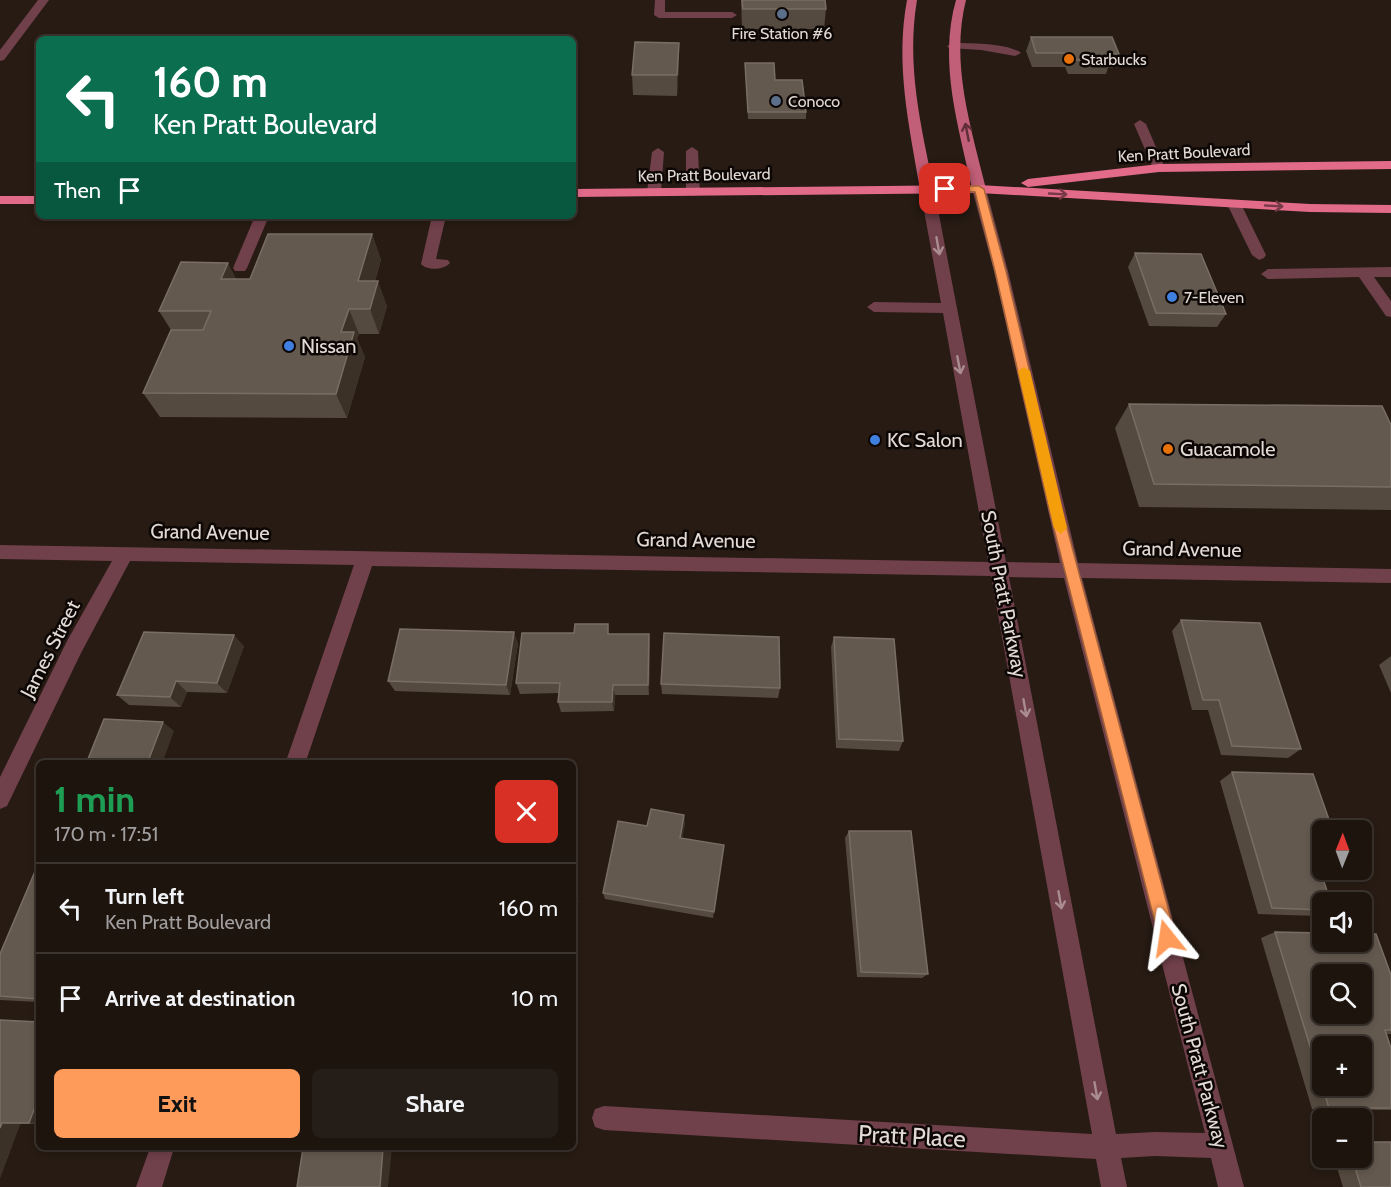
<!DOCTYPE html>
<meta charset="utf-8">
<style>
body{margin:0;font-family:Cabin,sans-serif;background:#251d17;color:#f1f3f6;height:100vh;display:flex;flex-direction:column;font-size:22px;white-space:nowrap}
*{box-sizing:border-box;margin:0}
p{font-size:20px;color:#a09e9e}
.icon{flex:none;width:33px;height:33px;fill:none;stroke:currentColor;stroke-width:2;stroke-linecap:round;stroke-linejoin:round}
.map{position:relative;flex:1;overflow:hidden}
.drawer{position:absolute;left:36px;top:760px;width:540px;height:390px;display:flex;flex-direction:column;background:#1d140e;border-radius:9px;box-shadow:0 3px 9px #0003,0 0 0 2px #3b332e}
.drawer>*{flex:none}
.top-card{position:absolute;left:36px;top:36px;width:540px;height:183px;border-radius:9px;box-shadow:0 3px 9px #0003,0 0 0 2px #3b332e;background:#0b6e4f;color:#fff;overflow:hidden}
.needle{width:39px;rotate:1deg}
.fabs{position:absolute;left:1312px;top:820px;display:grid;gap:12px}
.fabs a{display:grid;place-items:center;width:60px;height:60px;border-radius:9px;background:#1d140e;box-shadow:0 3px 9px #0003,0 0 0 2px #3b332e;font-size:30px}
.pin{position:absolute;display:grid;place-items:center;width:51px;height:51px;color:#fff;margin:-26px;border-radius:12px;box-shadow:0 3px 9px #0006}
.me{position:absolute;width:66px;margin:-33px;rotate:345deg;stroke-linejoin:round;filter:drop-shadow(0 0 4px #0008)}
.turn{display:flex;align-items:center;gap:21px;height:126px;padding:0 18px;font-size:27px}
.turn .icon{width:78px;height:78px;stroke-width:2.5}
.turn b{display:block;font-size:42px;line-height:51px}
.then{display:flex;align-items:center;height:57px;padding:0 18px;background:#0003;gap:12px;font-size:22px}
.round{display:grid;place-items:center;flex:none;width:63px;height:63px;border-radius:9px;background:#251d17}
.overview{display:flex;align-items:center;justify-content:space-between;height:102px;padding:0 18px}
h1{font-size:36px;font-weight:700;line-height:45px;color:#1e9e55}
.button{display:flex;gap:12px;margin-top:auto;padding:12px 18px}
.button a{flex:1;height:69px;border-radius:9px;background:#ff9b5a;color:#111;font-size:24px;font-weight:700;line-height:69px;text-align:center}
.button a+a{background:#251d17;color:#f1f3f6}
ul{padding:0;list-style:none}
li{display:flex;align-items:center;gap:18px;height:90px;padding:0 18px;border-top:2px solid #3b332e}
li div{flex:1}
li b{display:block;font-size:22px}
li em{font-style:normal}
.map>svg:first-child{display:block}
</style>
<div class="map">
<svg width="1391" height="1187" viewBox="0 0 1391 1187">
<rect width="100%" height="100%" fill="#271b13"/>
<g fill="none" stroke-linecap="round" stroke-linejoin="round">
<!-- minor -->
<path fill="#70404b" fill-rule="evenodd" d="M38,0h11l-45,60 -4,1v-11z
M655,0h10v12h67l5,3 -5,3h-73l-5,-3z
M953,43c17,0 55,0 68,10l-6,3 -34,-6 -32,-2 -2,-2z
M1140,120l6,4 19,44 -1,3h-10l-1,-3 -19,-44z
M692,147l6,4 2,41 -7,4 -7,-4v-41z
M658,148l6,4 -3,40 -7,4 -7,-4 5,-40z
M927,185l7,4 72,373 54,1 -66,-292 -22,-82 7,-4 7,4 22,82 70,292 313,6v14l-309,-5 162,609h-26l-7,-29 -56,-2 -34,2 6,29h-26l-5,-28 -492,-29 -9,-3 -3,-9 3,-9 9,-3 488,28 -101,-558 -619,-10 -67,198h-20l69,-199 -224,-4 -49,92 -74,153 -7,3v-32l67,-136 45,-80 -112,-2v-14l988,17 -45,-249 -69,-1 -7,-5 7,-5 67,1 -21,-114zM1009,577l55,1 141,555 -50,-1 -39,2z
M1234,200l7,4 25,51 -2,3 -5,2 -7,-5 -25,-51z
M255,216h14l-22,52 -2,3h-10l-2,-3z
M432,216h14l-10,43 12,1 2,3c-6,7 -23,8 -29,1z
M1391,267v10h-17l17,24v16l-5,-1 -27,-39 -91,2 -7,-5 7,-5z
M150,1148h24l-12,39h-26z"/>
<!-- major -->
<path fill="#c25f78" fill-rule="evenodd" d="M907,0h10c-11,65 4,126 17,189l-7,4 -7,-4c-11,-64 -25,-125 -13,-189z
M956,0h10c-16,63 5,127 20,189l-7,4 -7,-4c-13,-62 -34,-126 -16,-189z"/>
<!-- highway -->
<path fill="#e26b8a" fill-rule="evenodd" d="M1391,161v8l-232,3 -131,15 -7,-4 7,-4 131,-15z
M979,185l331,19 81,1v8l-81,-1 -331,-19 -406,4v-8z
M0,196h39v8h-39z"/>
</g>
<!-- wall -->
<path fill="#554a3f" d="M741,0h84l1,9 -2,20h-82z
M1031,37l88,17 -6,14h-5l-2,6h-38l-3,-7h-33l-6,-16z
M679,43v20l-2,33 -44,-1 -1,-20z
M745,63l30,17 31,32v7h-58z
M372,234l9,26 -6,21 12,25 -8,28h-20l-2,5 8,18 -18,61 -187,-1 -17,-24 28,-63 -12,-19 77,-32h14z
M1135,253l91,61 -9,13 -68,-1 -21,-59z
M1129,404l262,21v85l-252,-3 -24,-79z
M1181,620l120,129 -13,9 -67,-3 -13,-45h-16l-20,-79z
M610,634h39l1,11 -1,50h-34l-1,16 -53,1 -3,-10 1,-9 -39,1 -4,-11z
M834,637l69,104 -4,10 -63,-3 -5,-101z
M518,643l-8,52 -115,-4 -7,-10z
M244,646l-17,47 -40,-1 -6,15 -52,-2 -12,-10z
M1391,656v37l-12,-28z
M661,684l119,4 -2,10 -116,-4z
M1232,772l91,59v36h-4l4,36v11l-5,2 -60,-2 -38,-133z
M685,823l-3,15 41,15 -10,65 -108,-19 -2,-6 44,-67z
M849,831l79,143 -6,4 -65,-1 -12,-139z
M39,862v140l-39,-2v-46z
M1275,932l116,43v59h-5l5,14v62l-79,-1 -51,-171z
M0,1020l39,2v102h-19l-20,54z
M1334,1158h28l29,29h-48z"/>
<!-- shaded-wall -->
<path fill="#3c3127" d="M679,43v20l-2,33v-21z
M372,234l9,26 -14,46 -9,-25z
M228,263l13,25 -20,-9z
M378,281l9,25 -8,28 -9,-25z
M349,309l10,25 -2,5 8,18 -18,61 -11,-24 5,-62z
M514,632l4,11 -8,52 -4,-10z
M649,634l1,11 -1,50 -1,-10z
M234,635l10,11 -17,47 -10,-10z
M176,681l11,11 -6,15 -11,-10z
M613,685l2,10 -1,16 -2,-9z
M163,722l11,9 -12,33h-15z
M684,815l1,8 -4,23 -1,-8z
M573,885l6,17 -6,2z
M39,1096v28l-10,-1z
M2,1123l18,1 -20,54v-50z
M383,1148h9l-4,39h-8z"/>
<!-- building -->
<path fill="#64594f" stroke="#786e64" stroke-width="1.5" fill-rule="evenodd" d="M742,0h83l1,9h-83z
M1031,37h81l7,17h-11l3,6h-38l-3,-7h-34z
M635,42l44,1 -2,32h-45z
M745,63h29l1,17h27l4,32h-58z
M268,234h104l-14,47h20l-8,28h-21l-8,23h13l-18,62 -193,-1 28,-63h32l8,-19h-52l22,-49 47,1 -7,16h29z
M1135,253l66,1 25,60 -70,-1z
M1129,404l253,2 9,19v62l-237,-3z
M1181,620l79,3 41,126 -69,-3 -13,-46h-16z
M575,624h33v10h41l-1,51h-35l-1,17h-54l2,-19h-44l6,-50h52z
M400,629l114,3 -8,53 -118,-4z
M144,632l90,3 -17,48 -41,-2 -6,16 -53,-2z
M664,633l115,4 1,51 -119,-4z
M834,637l60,2 9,102 -64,-2z
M104,719l59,3 -16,42h-61z
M1232,772l81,2 20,57h-10v29h-6l14,43h-8v7l-51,-2z
M651,809l33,6 -4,23 44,7 -10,67 -111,-19 15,-72 29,5z
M849,831h62l17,143 -67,-2z
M39,862v137l-39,-3v-42z
M573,887l3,8 -3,2z
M1275,932l48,1v9h39v-8h14l15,41v55h-6l6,18v60h-62zM1323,975h39v39h-39zM1323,1047h39v39h-39z
M0,1020l39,2v74l-10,27h-27l-2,5z
M1362,1142h29v45h-30l-9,-29h10z
M303,1148h80l-3,39h-83z"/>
<!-- one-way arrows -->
<defs><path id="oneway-shaft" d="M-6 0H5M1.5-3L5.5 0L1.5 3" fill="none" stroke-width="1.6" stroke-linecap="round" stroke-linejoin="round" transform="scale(1.5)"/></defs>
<use stroke="#5e2f39" href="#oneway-shaft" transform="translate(967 132) rotate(-101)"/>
<g stroke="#773948">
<use href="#oneway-shaft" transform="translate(1058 194) rotate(3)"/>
<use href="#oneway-shaft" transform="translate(1274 206) rotate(3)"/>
</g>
<g stroke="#a98d90">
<use href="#oneway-shaft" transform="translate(938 246) rotate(80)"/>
<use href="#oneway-shaft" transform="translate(959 365) rotate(79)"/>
<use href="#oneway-shaft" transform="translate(1025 708) rotate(80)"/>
<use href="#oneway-shaft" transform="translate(1060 900) rotate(80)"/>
<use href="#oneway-shaft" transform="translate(1096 1091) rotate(80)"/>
</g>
<!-- route -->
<path fill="#ff9b5a" stroke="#a6653a" stroke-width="1.5" d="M945,186h34l5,3 22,82 57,242 113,425 -3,6 -6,3 -6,-3 -2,-6 -109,-425 -55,-242 -20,-79 -34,-1v-4z"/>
<!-- slow -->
<path fill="#f59e0b" d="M1024,367l6,4 37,157 -6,6 -7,-6 -36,-157z"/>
<!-- markers -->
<g fill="#5c6f8a" stroke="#0c0705" stroke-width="2">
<circle cx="782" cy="14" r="6"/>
<circle cx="776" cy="101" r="6"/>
</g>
<g fill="#e8710a" stroke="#0c0705" stroke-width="2">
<circle cx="1069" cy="59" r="6"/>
<circle cx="1168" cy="449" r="6"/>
</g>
<g fill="#3f7fe0" stroke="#0c0705" stroke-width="2">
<circle cx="1172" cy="297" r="6"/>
<circle cx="289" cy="346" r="6"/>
<circle cx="875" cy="440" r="6"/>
</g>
<g text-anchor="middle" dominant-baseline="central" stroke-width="5" stroke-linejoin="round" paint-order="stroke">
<!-- far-poi labels -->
<g font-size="16" fill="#e2dad4" stroke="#0c0705" text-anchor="start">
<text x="782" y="33" text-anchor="middle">Fire Station #6</text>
<text x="1081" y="59">Starbucks</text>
<text x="788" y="101">Conoco</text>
<text x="1184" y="297">7-Eleven</text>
</g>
<!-- far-street labels -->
<g font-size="16" fill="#e2dad4" stroke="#0c0705">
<text transform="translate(1184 153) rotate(-3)">Ken Pratt Boulevard</text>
<text transform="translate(704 175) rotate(-1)">Ken Pratt Boulevard</text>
</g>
<!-- poi labels -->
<g font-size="20" fill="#e2dad4" stroke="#0c0705" text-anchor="start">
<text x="301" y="346">Nissan</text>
<text x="887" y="440">KC Salon</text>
<text x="1180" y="449">Guacamole</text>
</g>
<!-- street labels -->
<g font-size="20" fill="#e2dad4" stroke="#0c0705">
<text transform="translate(210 532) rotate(1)">Grand Avenue</text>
<text transform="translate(696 540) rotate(1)">Grand Avenue</text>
<text transform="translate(1182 549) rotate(1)">Grand Avenue</text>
<text transform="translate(1004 594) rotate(79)">South Pratt Parkway</text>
<text transform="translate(50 649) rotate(-63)">James Street</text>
<text transform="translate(1200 1066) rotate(75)">South Pratt Parkway</text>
</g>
<!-- near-street labels -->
<g font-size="24" fill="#e2dad4" stroke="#0c0705">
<text transform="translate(912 1136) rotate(3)">Pratt Place</text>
</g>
</g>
</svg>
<div class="fabs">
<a><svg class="needle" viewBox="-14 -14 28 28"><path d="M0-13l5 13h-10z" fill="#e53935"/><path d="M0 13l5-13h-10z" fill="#a09e9e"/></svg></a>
<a><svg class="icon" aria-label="sound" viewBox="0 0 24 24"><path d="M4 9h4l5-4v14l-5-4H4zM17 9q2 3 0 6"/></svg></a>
<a><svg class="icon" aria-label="search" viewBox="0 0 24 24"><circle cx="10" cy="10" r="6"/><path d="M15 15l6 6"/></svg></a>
<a>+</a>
<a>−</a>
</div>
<div class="pin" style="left:945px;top:189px;background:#d93025"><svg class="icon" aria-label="arrive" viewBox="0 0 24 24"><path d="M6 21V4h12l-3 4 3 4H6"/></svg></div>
<svg class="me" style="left:1167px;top:938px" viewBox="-20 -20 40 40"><path d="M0-17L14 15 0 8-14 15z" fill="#ff9b5a" stroke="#fff" stroke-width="4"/></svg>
<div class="top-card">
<div class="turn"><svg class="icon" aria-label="left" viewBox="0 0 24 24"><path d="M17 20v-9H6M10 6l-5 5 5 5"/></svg><div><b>160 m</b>Ken Pratt Boulevard</div></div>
<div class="then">Then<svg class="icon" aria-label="arrive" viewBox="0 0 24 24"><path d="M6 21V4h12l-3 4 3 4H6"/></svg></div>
</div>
<section class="drawer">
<div class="overview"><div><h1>1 min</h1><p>170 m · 17:51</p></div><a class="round" style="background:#d93025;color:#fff"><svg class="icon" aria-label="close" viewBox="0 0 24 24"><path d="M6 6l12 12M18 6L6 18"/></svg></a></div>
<ul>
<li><svg class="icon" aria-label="left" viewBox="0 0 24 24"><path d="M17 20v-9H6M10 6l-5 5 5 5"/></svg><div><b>Turn left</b><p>Ken Pratt Boulevard</p></div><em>160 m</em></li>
<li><svg class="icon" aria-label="arrive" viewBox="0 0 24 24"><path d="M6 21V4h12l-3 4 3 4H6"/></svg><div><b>Arrive at destination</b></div><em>10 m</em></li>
</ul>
<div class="button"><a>Exit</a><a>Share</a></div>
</section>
</div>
